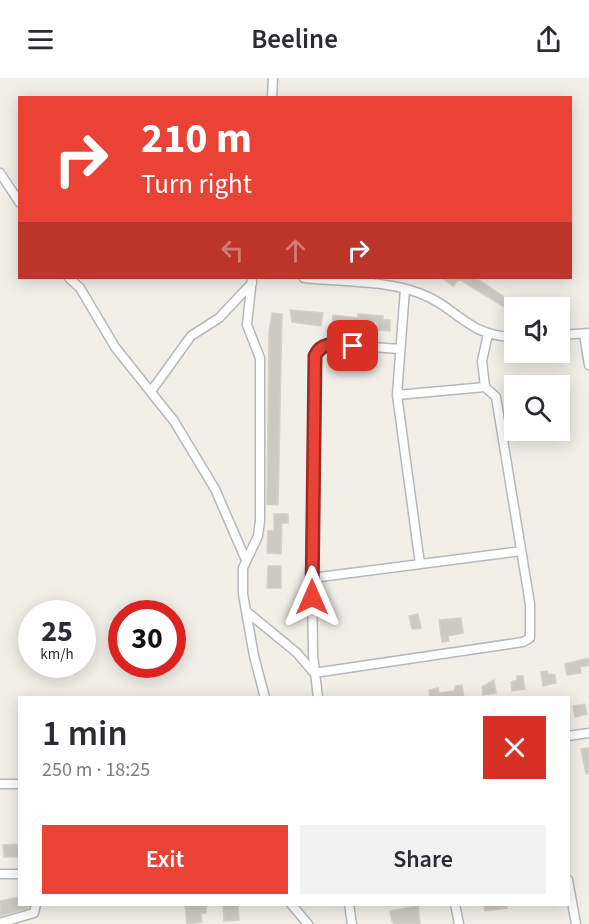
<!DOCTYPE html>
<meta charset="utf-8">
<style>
body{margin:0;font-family:"Source Sans 3",sans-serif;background:#f2f2f3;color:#2b2b33;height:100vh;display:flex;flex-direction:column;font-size:22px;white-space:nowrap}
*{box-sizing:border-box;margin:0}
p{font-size:20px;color:#7c7c81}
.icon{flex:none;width:33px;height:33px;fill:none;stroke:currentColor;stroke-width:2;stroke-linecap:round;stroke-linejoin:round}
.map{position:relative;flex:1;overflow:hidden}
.sheet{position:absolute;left:18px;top:618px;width:552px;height:210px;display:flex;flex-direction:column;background:#fff;border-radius:0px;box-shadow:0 3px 15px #0003}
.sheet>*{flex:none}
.banner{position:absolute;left:18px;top:18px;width:554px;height:183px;border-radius:0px;box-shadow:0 3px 15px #0003;background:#ea4335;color:#fff;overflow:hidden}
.fabs{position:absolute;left:504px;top:219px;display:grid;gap:12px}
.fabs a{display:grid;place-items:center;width:66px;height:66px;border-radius:0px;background:#fff;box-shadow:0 3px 15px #0003;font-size:30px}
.speed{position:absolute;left:18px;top:522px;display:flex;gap:12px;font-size:30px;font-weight:700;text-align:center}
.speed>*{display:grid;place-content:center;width:78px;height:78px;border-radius:50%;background:#fff;box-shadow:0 3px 15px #0003;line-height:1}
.speed small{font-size:15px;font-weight:400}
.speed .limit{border:9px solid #d22;background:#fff;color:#111}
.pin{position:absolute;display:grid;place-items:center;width:51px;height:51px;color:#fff;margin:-26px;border-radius:12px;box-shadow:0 3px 9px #0006}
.me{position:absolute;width:66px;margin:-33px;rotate:0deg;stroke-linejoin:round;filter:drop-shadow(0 0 4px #0008)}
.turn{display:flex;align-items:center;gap:21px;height:126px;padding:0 24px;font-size:27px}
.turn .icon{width:78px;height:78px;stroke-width:2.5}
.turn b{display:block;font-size:42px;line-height:51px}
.lanes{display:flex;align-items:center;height:57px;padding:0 24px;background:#0003;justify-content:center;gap:30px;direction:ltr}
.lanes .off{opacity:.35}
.round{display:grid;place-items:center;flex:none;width:63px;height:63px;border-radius:0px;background:#f2f2f3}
.overview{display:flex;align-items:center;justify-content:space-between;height:102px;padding:0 24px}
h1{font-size:36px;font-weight:600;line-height:45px}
.button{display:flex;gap:12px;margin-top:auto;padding:12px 24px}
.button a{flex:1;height:69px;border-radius:0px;background:#ea4335;color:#fff;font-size:24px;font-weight:600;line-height:69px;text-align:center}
.button a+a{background:#f2f2f3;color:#2b2b33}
header{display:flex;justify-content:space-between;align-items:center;height:78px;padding:0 24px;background:#fff;font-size:27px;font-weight:600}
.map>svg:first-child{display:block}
</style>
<header><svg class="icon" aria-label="menu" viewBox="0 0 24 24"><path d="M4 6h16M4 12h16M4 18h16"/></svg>Beeline<svg class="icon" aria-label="share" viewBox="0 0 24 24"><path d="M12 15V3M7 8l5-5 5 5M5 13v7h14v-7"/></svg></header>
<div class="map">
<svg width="589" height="846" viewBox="0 0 589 846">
<rect width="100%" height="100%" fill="#f1efe8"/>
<!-- building -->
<path fill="#cccac5" stroke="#d6d1c6" stroke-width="1.5" d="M442,200h34l31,21 7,7v7l-55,-34 -6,7z
M290,232l33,3 -2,13 -29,-4z
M272,235l10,1 -4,191 -11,-1 2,-172z
M358,236l25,2v4h7v11l-13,-1v-8h-14l-1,7 -30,-3 1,-11 25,3z
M274,436h14v9h-6l-1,31 -14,-1 1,-22h6z
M268,488h13v22h-14z
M418,536l3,14 -9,1 -3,-13z
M461,540l2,15 -15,3 1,5 -7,1 -3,-22z
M589,580v7l-9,2 1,6 -14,2 -2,-11z
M547,593l1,3 7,1 1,8 -13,3 -2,-14z
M517,598h6l2,13 -13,2 -1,-9 6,-2z
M494,602l2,13 -13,2 -1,-8z
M462,607l2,13h-34l-1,-8 9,-2 1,5 15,-2 2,-5z
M585,626l2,10 -12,3 -2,-11z
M589,670v26h-3l-5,-25z
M20,766v13h-16l-1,-12z
M20,819v7h9v4l-29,8v-15z
M185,826l21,3v6l-5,1 1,8 -15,2z
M223,826h15l1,16 -15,1z
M484,826h23v4l-22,3z
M418,828l2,18h-26l-2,-3 -2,-10z"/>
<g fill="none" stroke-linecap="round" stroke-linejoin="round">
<!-- street casing -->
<g stroke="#b5b8bc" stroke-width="11">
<path id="street" d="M272,20l1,-20
M0,95l20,30
M69,200l11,10 35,59 59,74 41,68 30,69
M252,200l-5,47 13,33v163l-2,15 -15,32v26l11,62 11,42
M304,200c37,4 80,2 115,15 39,14 47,43 95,44
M405,211l-8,106 23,169
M584,256l5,31
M560,257l29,-2
M485,309l-3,-26 6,-27
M152,312l39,-54 28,-18 33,-35
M312,500l209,-27
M246,533l51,42 17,20 209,-31 7,-4v-34l-34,-207 -11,-10 -88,8
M318,620l-5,-43 -1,-77 3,-222 8,-10 6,-2 71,5
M568,658l21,-3
M0,706h20
M0,796h20
M568,802l8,44
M291,826l17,20
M349,826l3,20
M455,826l4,20
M0,845l34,-10 2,-9"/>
</g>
<!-- street -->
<use href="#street" stroke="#fff" stroke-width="8"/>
</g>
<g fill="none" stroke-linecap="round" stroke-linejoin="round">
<!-- route casing -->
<g stroke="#982c22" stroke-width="15">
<path id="route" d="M312,519l3,-241c7,-16 23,-11 38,-10"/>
</g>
<!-- route -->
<use href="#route" stroke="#ea4335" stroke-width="10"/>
</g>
</svg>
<div class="fabs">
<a><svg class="icon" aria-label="sound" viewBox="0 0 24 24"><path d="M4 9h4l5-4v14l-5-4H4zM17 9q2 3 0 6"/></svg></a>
<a><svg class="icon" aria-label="search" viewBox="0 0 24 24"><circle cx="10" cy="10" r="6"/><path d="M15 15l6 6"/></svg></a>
</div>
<div class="speed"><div>25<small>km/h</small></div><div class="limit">30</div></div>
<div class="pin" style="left:353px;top:268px;background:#d93025"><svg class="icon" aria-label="arrive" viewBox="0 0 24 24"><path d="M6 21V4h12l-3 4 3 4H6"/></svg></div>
<svg class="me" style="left:312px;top:519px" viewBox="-20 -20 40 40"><path d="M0-17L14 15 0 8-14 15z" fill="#ea4335" stroke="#fff" stroke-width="4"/></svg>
<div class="banner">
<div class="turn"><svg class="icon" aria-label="right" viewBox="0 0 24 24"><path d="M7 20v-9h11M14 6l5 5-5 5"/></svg><div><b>210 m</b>Turn right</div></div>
<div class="lanes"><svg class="icon off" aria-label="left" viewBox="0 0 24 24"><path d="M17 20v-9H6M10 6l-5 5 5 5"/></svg><svg class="icon off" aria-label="ahead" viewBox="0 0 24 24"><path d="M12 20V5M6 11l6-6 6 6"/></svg><svg class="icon" aria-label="right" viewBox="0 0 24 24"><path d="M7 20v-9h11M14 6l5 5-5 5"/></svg></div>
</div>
<section class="sheet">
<div class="overview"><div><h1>1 min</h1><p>250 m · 18:25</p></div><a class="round" style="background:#d93025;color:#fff"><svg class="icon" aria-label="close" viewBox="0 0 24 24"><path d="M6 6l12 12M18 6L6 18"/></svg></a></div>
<div class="button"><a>Exit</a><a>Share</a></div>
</section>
</div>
